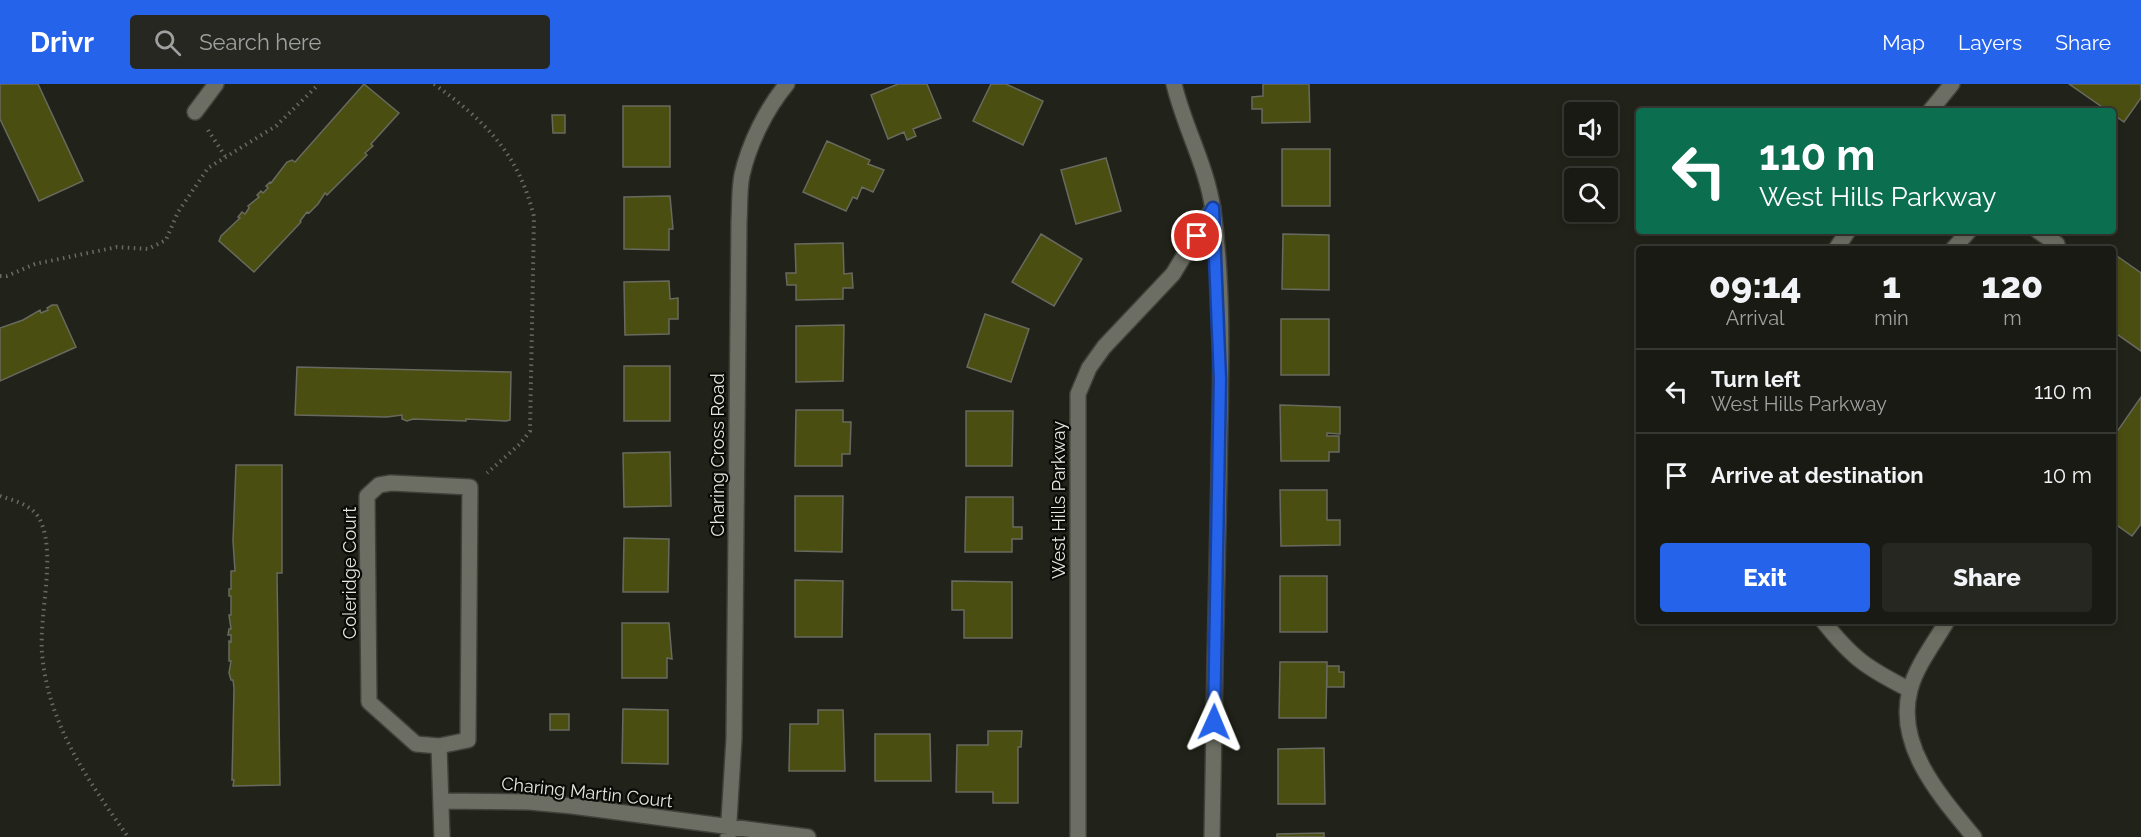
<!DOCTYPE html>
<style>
body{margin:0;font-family:Raleway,sans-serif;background:#262721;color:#f1f3f6;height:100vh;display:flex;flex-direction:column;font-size:22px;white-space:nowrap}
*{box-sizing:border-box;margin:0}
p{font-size:20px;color:#9fa1a0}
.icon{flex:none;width:33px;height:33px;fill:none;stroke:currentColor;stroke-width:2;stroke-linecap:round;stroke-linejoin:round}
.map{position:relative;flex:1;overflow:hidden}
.panel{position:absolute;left:1636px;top:162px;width:480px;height:378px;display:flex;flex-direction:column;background:#191a13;border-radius:6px;box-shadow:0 3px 9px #0003,0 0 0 2px #373833}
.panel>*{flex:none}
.hud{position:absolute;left:1636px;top:24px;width:480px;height:126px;border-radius:6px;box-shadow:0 3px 9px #0003,0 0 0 2px #373833;background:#0b6e4f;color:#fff;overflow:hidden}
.controls{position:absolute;left:1564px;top:18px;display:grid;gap:12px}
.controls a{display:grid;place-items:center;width:54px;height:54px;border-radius:6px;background:#191a13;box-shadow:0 3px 9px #0003,0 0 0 2px #373833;font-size:30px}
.pin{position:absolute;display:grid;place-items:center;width:51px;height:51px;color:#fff;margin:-26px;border:3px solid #fff;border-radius:50%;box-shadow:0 2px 6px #0007}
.me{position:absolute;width:66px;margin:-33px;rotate:1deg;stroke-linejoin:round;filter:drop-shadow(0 0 4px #0008)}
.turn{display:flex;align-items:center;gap:21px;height:126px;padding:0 24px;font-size:27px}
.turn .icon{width:78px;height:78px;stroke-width:2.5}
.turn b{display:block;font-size:42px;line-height:51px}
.eta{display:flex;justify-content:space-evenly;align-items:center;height:102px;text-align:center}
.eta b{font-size:36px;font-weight:800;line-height:42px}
.cta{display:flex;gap:12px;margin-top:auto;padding:12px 24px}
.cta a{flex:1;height:69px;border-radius:6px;background:#2563eb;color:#fff;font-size:24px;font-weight:800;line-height:69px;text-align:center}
.cta a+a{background:#262721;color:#f1f3f6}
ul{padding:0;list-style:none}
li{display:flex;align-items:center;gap:18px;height:84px;padding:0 24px;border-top:2px solid #373833}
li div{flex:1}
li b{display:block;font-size:22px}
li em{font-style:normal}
header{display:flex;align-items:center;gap:36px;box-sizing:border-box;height:84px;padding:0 30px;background:#2563eb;color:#fff}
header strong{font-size:28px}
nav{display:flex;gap:33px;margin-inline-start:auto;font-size:21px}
.search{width:420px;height:54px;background:#262721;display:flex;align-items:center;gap:15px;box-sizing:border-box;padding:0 21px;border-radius:6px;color:#9fa1a0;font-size:22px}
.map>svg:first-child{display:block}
</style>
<header>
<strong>Drivr</strong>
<div class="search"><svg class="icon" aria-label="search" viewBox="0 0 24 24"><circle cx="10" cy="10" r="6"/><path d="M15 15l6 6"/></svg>Search here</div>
<nav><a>Map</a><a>Layers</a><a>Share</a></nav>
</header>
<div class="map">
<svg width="2141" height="753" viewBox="0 0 2141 753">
<rect width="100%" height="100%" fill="#212219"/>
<!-- building -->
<path fill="#4b4e11" stroke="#696a5f" stroke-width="1.5" d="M0,0h38l45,97 -44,20 -39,-82z
M364,0l35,29 -28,31 2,2 -8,7 2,2 -40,40 -2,-2 -7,11 -9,9 -2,-1 -7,9 1,1 -47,50 -35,-31 2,-5 19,-18 -2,-1 4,-5 3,2 4,-6 -1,-2 11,-9 -2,-2 4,-4 2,2 5,-5 -2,-2 4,-4 1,1 16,-21 5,-2 3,2z
M898,0h29l14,34 -28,11 3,7 -9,4 -3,-8 -16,7 -17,-44z
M991,0h15l37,17 -20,44 -50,-24z
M1263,0h46l1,38 -48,1v-14h-10v-12l11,-1z
M2069,0h72v14l-17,24 -10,-7v-4h-6z
M623,22h47v61h-47z
M552,31h13v18h-12z
M827,57l43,19 -2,4 16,6 -11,22 -11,-5 -5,12 -4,-2 -7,14 -43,-19z
M1282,65h48v57h-48z
M1106,74l15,53 -45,13 -15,-54z
M670,112l3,33h-4v21l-45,-1v-52z
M1041,150l41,25 -28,47 -42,-24z
M1283,150l46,1v55l-47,-1z
M843,159l1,31 8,-1 1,15h-10v11l-47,1v-15h-9l-1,-12h10l-1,-29z
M2117,172l24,17v78l-27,-19v-71z
M669,197l1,18 8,-1v21h-9v15l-44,1 -1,-53z
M52,221h5l19,42 -76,34v-53l23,-8 17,-10 1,3 7,-3 -1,-2z
M985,230l44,15 -18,53 -44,-15z
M1281,235h48v56h-48z
M844,241l-1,56 -47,1v-56z
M624,282h46v55h-46z
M297,283l214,5 -1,48 -4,1 -40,-2v2l-53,-2 -6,2 -5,-2v-4l-15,2 -92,-2z
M2141,313v127l-9,12 -18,-13v-87z
M1280,321l60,2v27l-13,-1v3h12v16h-10v9h-48z
M796,326h47v12h8l-1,32h-8v12h-47z
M966,327h47l-1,55h-46z
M670,368l1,54 -47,1 -1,-54z
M236,381h46v108h-5l3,212 -47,1 1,-6h-2l2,-92 -1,-8h-2l-2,-7 2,-12h-2v-20l2,1v-7h-3l1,-6h2l-2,-14h2v-19h-2v-7h2v-18h4l-2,-30z
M1280,406h47v30h13v25l-59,1z
M795,412h48l-1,56 -47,-1z
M966,413h47v30h9v12h-10v13h-47z
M624,454l45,1 -1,53h-45z
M1280,492h47v56h-47z
M795,496l48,1 -1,56h-47z
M952,497l60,1v56h-48v-28h-12z
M622,539h47l3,36 -5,-1v20h-45z
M1280,578h47l-1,56h-47z
M1327,582h12v6h5v15h-17z
M623,625l45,1v54l-46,-1z
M818,626h25l2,61h-56l1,-47h28z
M550,630h19v16h-19z
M988,647h34l-1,16h-3v56h-25v-11h-37l1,-47h31z
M875,650h55l1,47h-56z
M1324,664l1,56h-47v-55z
M1324,749v4h-47v-3z"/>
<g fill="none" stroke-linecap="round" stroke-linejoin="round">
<!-- service casing -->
<g stroke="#3f4039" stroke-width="18">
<path id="service" d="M1930,27l22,-27
M2038,147l19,13
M1836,165l12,-18
M1953,165l16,-18
M1823,537c30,38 44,47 87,69
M1947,537c-12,21 -31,45 -37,69 -15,56 31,107 64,147"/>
</g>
<!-- minor casing -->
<g stroke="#3f4039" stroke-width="18">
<path id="minor" d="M1174,0c10,43 33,82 39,126 12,88 7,179 6,268 -3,120 -5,239 -7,359
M195,28l21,-28
M391,399l79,4 -2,253 -29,6 -23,-2 -47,-42 -2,-206 12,-11z
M439,662l3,91
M442,717l87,1 43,4 236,31
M728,753l6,-99 5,-517c1,-15 0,-31 3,-46 7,-31 24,-66 45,-91
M1078,753v-443l11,-26 15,-21 69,-73 40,-66"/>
</g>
<!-- path -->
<path stroke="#696a62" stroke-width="4" stroke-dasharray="1.5 4.5" stroke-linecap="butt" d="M434,0c51,37 85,70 100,133l-4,214 -10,13 -33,29
M208,46l17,26
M0,192h7l28,-12 82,-17 31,2 18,-9 12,-28 30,-44 68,-42 43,-42
M0,412c15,5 34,9 41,26 15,35 -2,92 1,131 6,72 46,127 86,184"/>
<!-- service -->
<use href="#service" stroke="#6c6e63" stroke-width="15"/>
<!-- minor -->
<use href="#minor" stroke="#6c6e63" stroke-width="15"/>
</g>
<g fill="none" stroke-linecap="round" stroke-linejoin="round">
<!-- route casing -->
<g stroke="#184099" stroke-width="15">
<path id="route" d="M1197,152l16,-28 7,171 -6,343"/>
</g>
<!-- route -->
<use href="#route" stroke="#2563eb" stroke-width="10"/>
</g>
<g text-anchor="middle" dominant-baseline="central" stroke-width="4.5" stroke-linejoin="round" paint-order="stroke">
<!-- street labels -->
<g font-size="18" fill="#e5e6df" stroke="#0a0b07">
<text transform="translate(717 371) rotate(-90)">Charing Cross Road</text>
<text transform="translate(1058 416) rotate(-90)">West Hills Parkway</text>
<text transform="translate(349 489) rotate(-90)">Coleridge Court</text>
<text transform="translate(587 708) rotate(6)">Charing Martin Court</text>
</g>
</g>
</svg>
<div class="controls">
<a><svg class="icon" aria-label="sound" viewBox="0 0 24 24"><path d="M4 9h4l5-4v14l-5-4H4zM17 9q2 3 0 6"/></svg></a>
<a><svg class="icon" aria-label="search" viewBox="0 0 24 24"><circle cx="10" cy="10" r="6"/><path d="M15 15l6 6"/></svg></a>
</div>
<div class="pin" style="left:1197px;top:152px;background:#d93025"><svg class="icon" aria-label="arrive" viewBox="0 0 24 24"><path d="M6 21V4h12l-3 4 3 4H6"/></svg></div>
<svg class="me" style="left:1214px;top:638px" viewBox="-20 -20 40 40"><path d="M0-17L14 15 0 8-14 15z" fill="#2563eb" stroke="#fff" stroke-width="4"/></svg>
<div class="hud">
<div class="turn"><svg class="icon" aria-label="left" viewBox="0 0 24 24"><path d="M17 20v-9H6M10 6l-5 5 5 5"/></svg><div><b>110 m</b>West Hills Parkway</div></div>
</div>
<section class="panel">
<div class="eta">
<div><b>09:14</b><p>Arrival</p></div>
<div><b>1</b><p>min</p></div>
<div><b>120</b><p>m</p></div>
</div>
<ul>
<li><svg class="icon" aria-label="left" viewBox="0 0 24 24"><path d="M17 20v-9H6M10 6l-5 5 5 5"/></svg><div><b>Turn left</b><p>West Hills Parkway</p></div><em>110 m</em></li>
<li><svg class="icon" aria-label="arrive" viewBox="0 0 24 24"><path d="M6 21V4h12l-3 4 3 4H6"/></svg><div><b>Arrive at destination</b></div><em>10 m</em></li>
</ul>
<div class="cta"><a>Exit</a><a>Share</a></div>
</section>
</div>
